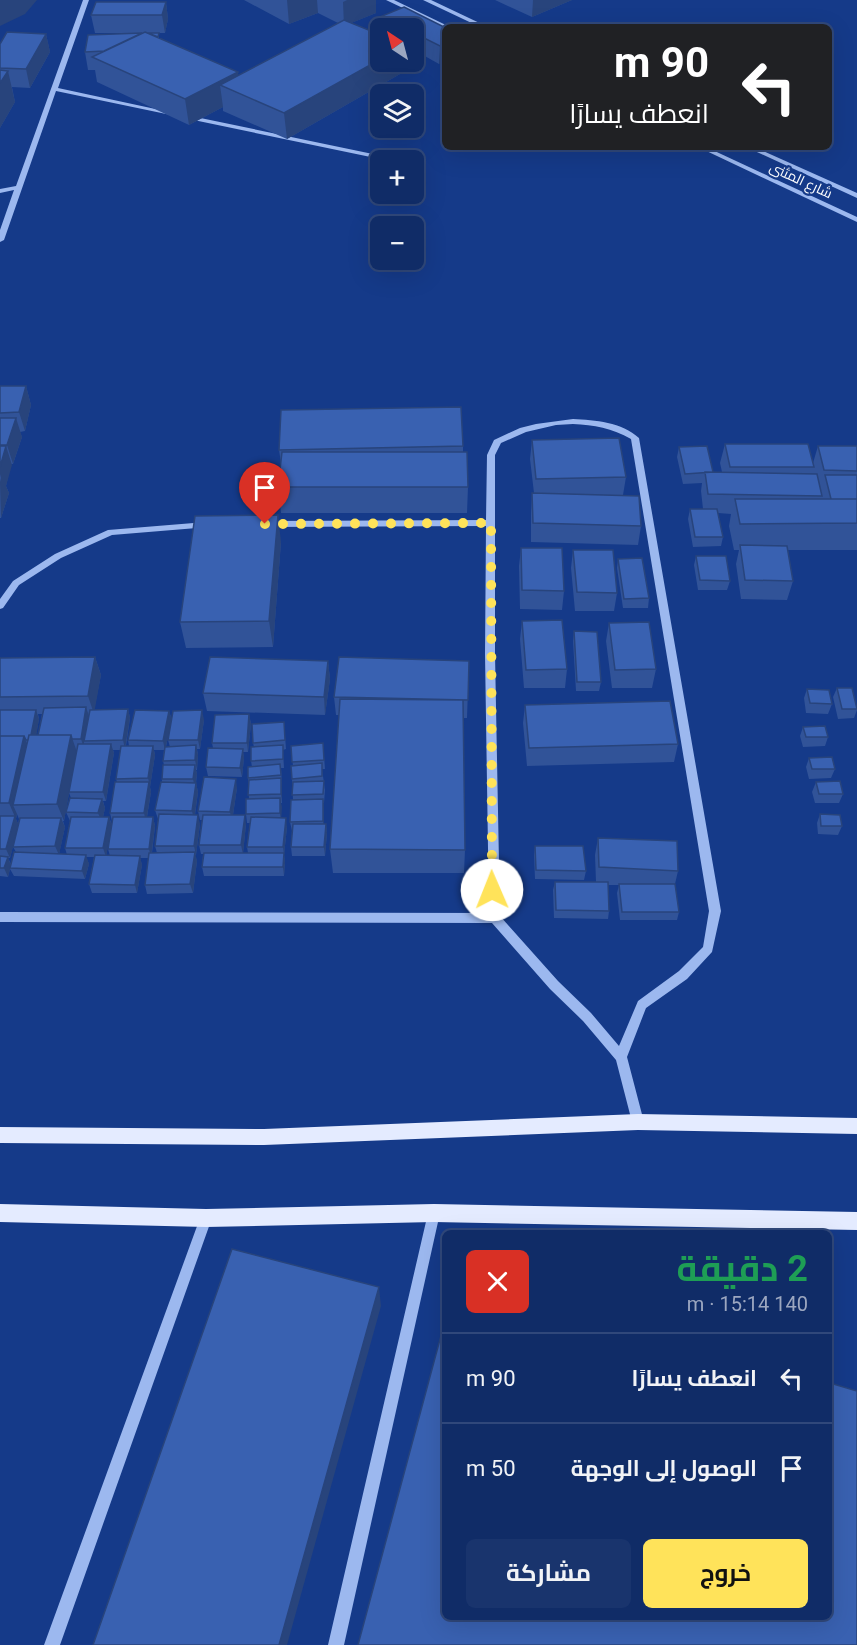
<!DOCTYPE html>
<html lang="ar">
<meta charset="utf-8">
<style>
body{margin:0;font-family:Roboto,Cairo,sans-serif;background:#19346d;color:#f1f3f6;direction:rtl;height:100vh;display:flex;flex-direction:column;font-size:22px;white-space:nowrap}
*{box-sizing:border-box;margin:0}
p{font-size:20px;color:#9ca7c0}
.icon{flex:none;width:33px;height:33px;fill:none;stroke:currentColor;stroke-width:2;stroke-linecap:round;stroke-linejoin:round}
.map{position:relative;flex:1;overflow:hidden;direction:ltr}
.panel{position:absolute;left:442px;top:1230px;width:390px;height:390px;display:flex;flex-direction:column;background:#102c67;border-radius:9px;box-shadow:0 6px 24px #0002,0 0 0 2px #30487b;direction:rtl}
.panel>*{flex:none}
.top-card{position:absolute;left:442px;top:24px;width:390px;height:126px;border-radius:9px;box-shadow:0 6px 24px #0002,0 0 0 2px #30487b;direction:rtl;background:#202124;color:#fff;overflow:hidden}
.needle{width:39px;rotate:324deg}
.fabs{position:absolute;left:370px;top:18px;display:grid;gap:12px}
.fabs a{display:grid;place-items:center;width:54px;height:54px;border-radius:9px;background:#102c67;box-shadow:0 6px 24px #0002,0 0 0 2px #30487b;font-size:30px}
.pin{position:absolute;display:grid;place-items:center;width:51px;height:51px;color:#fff;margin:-62px -26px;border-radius:50% 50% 50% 0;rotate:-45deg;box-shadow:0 0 6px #0007}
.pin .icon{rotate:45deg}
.me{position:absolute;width:66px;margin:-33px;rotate:359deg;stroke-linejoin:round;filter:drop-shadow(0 0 4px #0008)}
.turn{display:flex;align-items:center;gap:21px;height:126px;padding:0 24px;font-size:27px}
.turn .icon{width:78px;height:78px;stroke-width:2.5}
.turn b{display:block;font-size:42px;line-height:51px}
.round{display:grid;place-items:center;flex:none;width:63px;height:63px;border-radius:9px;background:#19346d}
.headline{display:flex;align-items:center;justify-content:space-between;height:102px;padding:0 24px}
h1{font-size:36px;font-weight:700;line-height:45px;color:#1e9e55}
.action{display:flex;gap:12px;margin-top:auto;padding:12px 24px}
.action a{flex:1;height:69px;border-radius:9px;background:#ffe35a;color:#111;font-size:24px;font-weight:700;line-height:69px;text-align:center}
.action a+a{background:#19346d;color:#f1f3f6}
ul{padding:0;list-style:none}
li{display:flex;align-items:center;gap:18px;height:90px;padding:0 24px;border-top:2px solid #30487b}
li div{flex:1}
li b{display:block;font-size:22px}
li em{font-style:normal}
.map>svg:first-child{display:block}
</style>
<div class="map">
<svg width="857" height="1645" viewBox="0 0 857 1645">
<rect width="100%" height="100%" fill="#153a89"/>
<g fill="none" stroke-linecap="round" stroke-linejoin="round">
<!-- minor -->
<path fill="#9cb8ef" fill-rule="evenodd" d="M83,0h6l-31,88 116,25 -3,2 -115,-24 -52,149 -4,2v-12l14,-40 -14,3v-4l16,-3z
M386,0h8l56,27 -5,1z
M423,0h8l57,27h-8z
M186,115l206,43 3,2h-10l-201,-42 -1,-1z
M698,147h8l151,70v5z
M746,147h8l103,46v5z
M414,163l6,3 -3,2 -3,-1z
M573,419c22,1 49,3 66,19l82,473 -9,41 -25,27 -41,29 -19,49 17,65 -2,4 -4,2 -4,-2 -2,-4 -16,-62 -33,-39 -33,-32 -58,-66 -492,-1v-10l489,1 -4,-259 1,-128 -220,1 -4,-3 4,-3 220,-1 1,-65 7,-15 26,-12 16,-4zM573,424c21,1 39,4 58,15l78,472 -6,36 -24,24 -41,30 -19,45 -28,-33 -33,-32 -58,-65 -5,-262v-199l6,-12 25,-11 30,-7z
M206,522l3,1v4l-97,8 -51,23 -42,27 -16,23 -3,1v-10l13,-18 42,-27 53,-24z
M434,1207l5,2 1,4 -96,432h-16l100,-432 1,-4z
M206,1212l5,2 1,4 -152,427h-16l156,-427 1,-4z"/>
<!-- major -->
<path fill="#e4ebff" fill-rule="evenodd" d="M638,1114l219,4v16l-219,-4 -374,15 -264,-2v-16l264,2z
M0,1204l206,5 228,-5 423,8v18l-423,-8 -228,5 -206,-5z"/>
</g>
<!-- wall -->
<path fill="#315398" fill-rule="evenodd" d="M244,0h132v13l-25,10 30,39h26v8l-120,69 -64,-28v-4l-34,18 -92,-43 -2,-12h-7l-3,-18 58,-19h-48l-4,-18 75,-13 2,17 -3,14h-6v5l79,38 100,-53 -20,-10 -29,11z
M495,0h77l-40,17z
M382,16l64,12 -7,36 -25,-14v-22h-32z
M46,34l4,18 -20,36 -18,-1 3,15 -15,26v-84z
M0,386h26l5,19 -6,26 -5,1 2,5 -9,27h-2l-5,22 3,7 -8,25h-1z
M532,440l94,37 -3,18 18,31 -3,19 -107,-3v-30l1,-19h2l-4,-34z
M725,444l88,19 5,-17h39v104h-69l5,31 -6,19 -46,-1 -5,-35 3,-14h-5l-5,-24 2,-12 -13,-1 5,24 -2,9 -28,1 -5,-28 2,-10h13l-2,-18 1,-8 -19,1 -6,-27 2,-10 34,25h9l-2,-9z
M463,446v6l5,35 -1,26h-186l-3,-26 3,-24 -2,-13z
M281,542l-8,105 -87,1 -6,-26z
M521,548l43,43 -2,19 -42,-1 -1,-43z
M573,550l44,43 -3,18h-39l-4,-43z
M696,556l34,25 -3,9h-29l-4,-25z
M618,559l31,39 -1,10h-25l-6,-40z
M522,621l45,48 -2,19h-41l-4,-49z
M609,623l47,46 -4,19h-40l-6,-47z
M574,631l27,51 -2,9h-23l-3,-50z
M95,657l6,18 -7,35 34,-1 2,9 -4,28h3l-1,-6 41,-29 3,9h32l-4,29h-3l1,6 -1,15h-1l1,4 -1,9 2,9 -3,23 5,9 -4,31h-1l2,6 -4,32 -46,1 -2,-9 4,-27h-9l2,7 -5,28h-45l-3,-9 5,-27h-8l3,7 -4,15 -71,-3 -4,-7 -2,8 -8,-1v-218zM38,714h4l-4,21h-2l3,-16zM171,721l-3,19 2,7h-4zM113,750h8l-5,29 1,3 -7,31 2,8v4l-3,-8h-6l2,-9 -2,-7h3l8,-48zM154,750h10l-1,11 1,4 -2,14v3l-7,28 3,9 -3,27 2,7h-5l3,-27 -2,-9h-6l4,-25 -1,-5 5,-32zM69,793l2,5 -5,14 4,9 -5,27 2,7 -8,-1 6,-27 -2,-6h1zM17,814l2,5 -1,5 -2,-5zM110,835l-2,14 2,7h-4zM14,842l-1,5 3,5 -5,12 -3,-6h2z
M328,661l2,18 -5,36 -118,-4 -4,-18z
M469,661l-2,57h-4l2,132 -1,23h-131l-3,-24 9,-134h-3l-2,-18z
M837,688l20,19v3l-3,8 -16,1 -5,-22z
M807,689l25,15 -4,10 -22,-1 -2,-15z
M525,705l153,39 -4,18 -147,4 -4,-43z
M249,714l2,10 -3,28h-5l1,6 -2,19 -34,-1 -2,-9 7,-19 -1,-5z
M284,722l2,27 -3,1 1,18h-3l1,19v16h-1v15l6,9 -3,28 1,7 -1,14h-80l-2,-9 1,-13h-2l-2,-9 3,-25h-2l-2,-9 39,-23 -4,27 13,9 -3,29h5l-1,-6 3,-24h-3l-1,-9 3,-15 -1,-21 4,-11 -1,-6 3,-14 -1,-4z
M803,727l25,10 -3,9 -22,1 -3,-11z
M323,743l2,26h-3l3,21 -1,13h-1l1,21h2l1,9 -2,23h-33l-1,-9 1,-16 -2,-9 3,-22 -1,-21 1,-13 -2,-20z
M809,758l26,11 -4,9 -22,1 -3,-12z
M816,782l27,12 -4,9h-24l-3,-11z
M820,814l22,12 -4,9 -20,-1 -1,-11z
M598,838l80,33 -3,13 4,28 -2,8h-57l-3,-27 2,-8h-11l1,26 -1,8 -54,-1 -1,-28 2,-8h41l-1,-27z
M535,846l51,25 -2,9 -49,-1 -1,-24z"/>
<!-- shaded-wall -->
<path fill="#28447c" d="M0,0h37l-12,14 -25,12z
M287,0h30l1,13 -29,11z
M347,0h29v13l-32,13 -1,-24z
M533,0h39l-40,17z
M166,2l2,17 -3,14 -3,-18z
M46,34l4,18 -20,36 -4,-19z
M446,43v18l-7,3 1,-18z
M381,59v3h26v8l-120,69 -3,-26z
M8,71l7,31 -15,26v-45z
M238,72l2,22 -20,-9 3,22 -34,18 -4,-26z
M26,386l5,19 -6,26 -6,-19z
M16,418l6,19 -9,27 -6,-19z
M6,446l6,19 -6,21 3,7 -8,25 -1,-36 1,-4 -1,-4v-7z
M278,515l3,27 -8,105 -4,-26z
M95,657l6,18 -7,39 -6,-18z
M328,661l2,18 -5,36 -1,-18z
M86,707l3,9 -5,25v7l-3,-9z
M128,709l2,9 -5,31 -2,-9z
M36,710l3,9 -5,30 -4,-9z
M202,710l2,10 -4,29 -2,-9z
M169,711l3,9 -7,30 -2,-9z
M249,714l2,10 -3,28 -1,-9z
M71,735l6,17 -13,69 -7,-17z
M24,736l7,18 -18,51 4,9 -1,5 3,6 -9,33 -4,-9 9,-32 -6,-14z
M111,744l3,9 -8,48 -3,-9z
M196,745l2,10 -1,15 -2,-10z
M153,746l2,9 -5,32 1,5 -5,30 -2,-9 5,-31 -1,-4z
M243,749l1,9 -2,19 -2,-9z
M195,765l2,9 -2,14 -2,-9z
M281,778l1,9v16l-1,-9z
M236,779l1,9 -5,33 -2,-9z
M196,783l2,9 -4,28 -2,-9z
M280,798l2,9 -1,15 -1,-9z
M102,799l3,9 -3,14 -4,-9z
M323,799l1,9v22l-1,-9z
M198,815l2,9 -4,31 -2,-9z
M245,815l1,9 -3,30 -2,-9z
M109,817l3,9 -6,31 -3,-9z
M153,817l2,9 -4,32 -2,-9z
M61,818l4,9 -6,28 -4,-9z
M286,818l1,9 -3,28 1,7 -1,14 -1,-9 1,-12 -1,-8z
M326,824l1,9 -2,23 -1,-9z
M195,852l2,9 -4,32 -3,-9z
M86,855l3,9 -4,15 -3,-8z
M140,856l2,9 -5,28 -2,-8z
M8,857l3,9 -1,2v1l-2,8 -4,-9z
M379,1287l2,19 -94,339h-8z"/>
<!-- building -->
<path fill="#3961b1" stroke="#28447c" stroke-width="1.5" d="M96,2h70l-4,13h-71z
M404,7l42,21v15l-6,3 -26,-13v-5h-8l-24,-12z
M344,20l37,15v24l-97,54 -64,-28z
M7,32l39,2 -20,35 -26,-1v-24z
M145,32l93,40 -53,27 -93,-42z
M142,33l-38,18 -19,1 3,-17z
M148,33h11l-1,4z
M0,70l8,1 -8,12z
M0,386h26l-7,26 -19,1z
M461,407l2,39 -184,4 2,-40z
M0,418h16l-9,27h-7z
M619,438l7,39 -90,2 -4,-39z
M725,444h83l6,23h-84z
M0,446h6l-6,21z
M707,446l6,26 -28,2 -6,-27z
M818,446h39v25l-33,-1z
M282,452h185l1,35h-190z
M705,472l112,2 5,22 -114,-2z
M825,475h32v24h-26z
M532,493l107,3 2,30 -108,-3z
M735,499h122v24l-117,1z
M690,509h27l6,28h-28z
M278,515l-9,106 -89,1 15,-106z
M740,545l47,1 6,35 -48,-1z
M521,548h41l2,43 -42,-1z
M573,550h40l4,43 -40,-1z
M696,556h30l4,25 -30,-1z
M642,558l7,40 -25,1 -6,-40z
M562,620l5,49 -41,1 -4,-49z
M649,622l7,47 -41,1 -6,-47z
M574,631l23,1 4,50h-24z
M95,657l-7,39 -88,1v-39z
M210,657l118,4 -4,36 -121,-4z
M339,657l130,4 -1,39 -134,-3z
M837,688h15l5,21h-15z
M807,689l22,1 3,14 -22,-1z
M340,699l123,1 2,150 -135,-1z
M670,701l8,43 -149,4 -4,-43z
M86,707l-5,32h-9l-1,-4h-33l6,-27z
M128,709l-5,31 -39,1 6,-31z
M0,710h36l-5,25h-2l-1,5h-2l-2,-4h-24z
M135,710l34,1 -6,30 -35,-1z
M202,710l-4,30h-30l5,-29z
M249,714l-2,29h-35l3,-28z
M284,722l1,18 -32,3 -1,-19z
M825,726l3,11h-22l-3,-10z
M29,735h42l-14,69 -44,1z
M0,736h24l-15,67h-9z
M323,743l1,17 -32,2 -1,-16z
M78,744h33l-8,48h-34z
M196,745l-1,15 -32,1 2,-14z
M283,745v14l-32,2v-14z
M121,746h32l-5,32 -32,1z
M208,748l35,1 -3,19 -34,-1z
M832,757l3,12h-23l-3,-11z
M322,763v13l-30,3 -1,-13z
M280,764l1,11 -33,3v-11z
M163,765h32l-2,14h-31z
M204,777l32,2 -6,33 -32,-1z
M281,778v16l-33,1 1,-15z
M324,781l-1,13 -31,1 1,-13z
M840,781l3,13h-24l-3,-12z
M115,782h34l-5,31h-34z
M161,782l35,1 -4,28 -37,-1z
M70,798l32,1 -4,14 -32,-1z
M280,798v15l-34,1v-15z
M323,799v22l-33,1 1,-22z
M159,814l39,1 -4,31h-39z
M820,814l20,1 2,11h-21z
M203,815h42l-4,30h-42z
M0,816h15l-9,33h-6z
M71,817h38l-6,31h-38z
M113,817h40l-4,32h-41z
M251,817l35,1 -3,29h-36z
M20,818h41l-6,28 -42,1z
M293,824h33l-2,23h-33z
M598,838l79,3 1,30 -79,-4z
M535,846h48l3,25 -50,-1z
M14,852l72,3 -4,16 -72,-3z
M195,852l-5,32 -45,1 4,-32z
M204,853h80l-1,14h-81z
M95,855l45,1 -5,29 -46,-1z
M0,856l8,1 -4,11h-4z
M555,882h53l1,29 -53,-1z
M619,884h56l4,28h-57z
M232,1249l147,38 -100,358h-186z
M446,1317v300h384v-234l27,8v254h-499z"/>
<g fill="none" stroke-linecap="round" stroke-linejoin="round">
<!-- route -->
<path stroke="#ffe35a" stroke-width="10" stroke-dasharray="0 18" d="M265,524l226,-1 1,367"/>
</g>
<g text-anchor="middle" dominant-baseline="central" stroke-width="4.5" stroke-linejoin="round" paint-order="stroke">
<!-- far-street labels -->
<g font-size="14" fill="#fff" stroke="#153a89">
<text transform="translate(801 180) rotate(25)">شارع المثنى</text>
</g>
</g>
</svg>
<div class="fabs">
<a><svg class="needle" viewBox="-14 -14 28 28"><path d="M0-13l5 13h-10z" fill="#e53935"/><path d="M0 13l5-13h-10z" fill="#9ca7c0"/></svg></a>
<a><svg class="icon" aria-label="layers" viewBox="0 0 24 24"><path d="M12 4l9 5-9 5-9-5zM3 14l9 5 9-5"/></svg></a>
<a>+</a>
<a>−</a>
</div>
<div class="pin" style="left:265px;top:524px;background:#d93025"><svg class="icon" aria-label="arrive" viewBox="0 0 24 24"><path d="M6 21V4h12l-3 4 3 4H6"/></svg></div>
<svg class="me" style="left:492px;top:890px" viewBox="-20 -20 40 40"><circle r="19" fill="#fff"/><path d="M0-13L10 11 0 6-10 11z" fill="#ffe35a"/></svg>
<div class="top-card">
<div class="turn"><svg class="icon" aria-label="left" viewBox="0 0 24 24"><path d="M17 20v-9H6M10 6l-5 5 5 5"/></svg><div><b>90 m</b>انعطف يسارًا</div></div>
</div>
<section class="panel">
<div class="headline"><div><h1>2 دقيقة</h1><p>140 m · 15:14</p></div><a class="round" style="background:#d93025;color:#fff"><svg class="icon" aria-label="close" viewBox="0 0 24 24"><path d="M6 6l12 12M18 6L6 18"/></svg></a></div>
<ul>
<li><svg class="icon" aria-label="left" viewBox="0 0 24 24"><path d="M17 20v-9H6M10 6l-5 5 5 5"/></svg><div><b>انعطف يسارًا</b></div><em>90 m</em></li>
<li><svg class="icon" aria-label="arrive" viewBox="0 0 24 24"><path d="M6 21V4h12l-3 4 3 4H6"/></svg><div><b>الوصول إلى الوجهة</b></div><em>50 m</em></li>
</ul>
<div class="action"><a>خروج</a><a>مشاركة</a></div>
</section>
</div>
